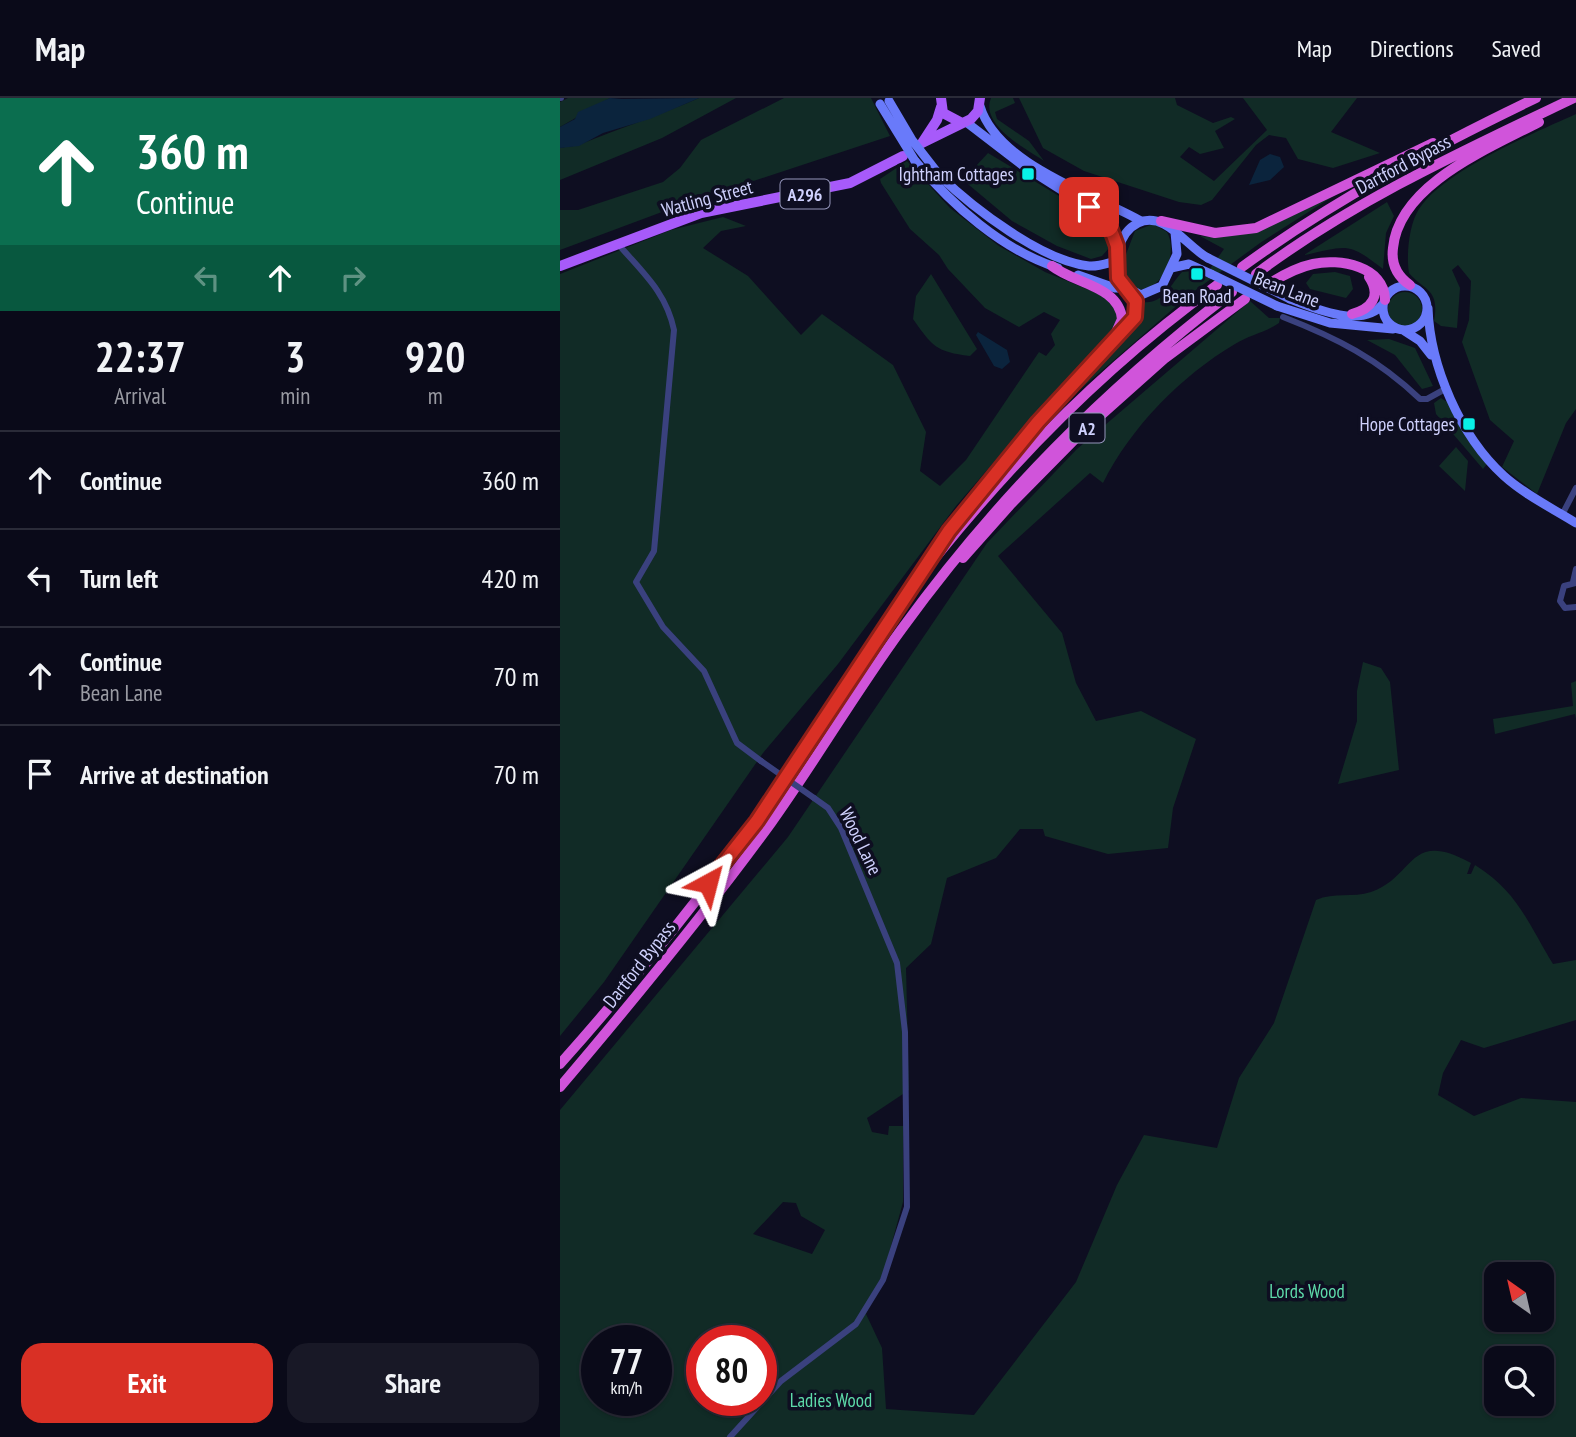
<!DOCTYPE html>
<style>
body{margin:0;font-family:"PT Sans Narrow",sans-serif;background:#181826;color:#f1f3f6;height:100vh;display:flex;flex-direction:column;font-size:26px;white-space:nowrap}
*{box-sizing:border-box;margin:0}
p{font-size:23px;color:#999aa2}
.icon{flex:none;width:38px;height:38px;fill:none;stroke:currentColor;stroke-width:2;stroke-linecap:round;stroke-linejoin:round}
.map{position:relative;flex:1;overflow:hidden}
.side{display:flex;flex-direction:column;background:#0a0a19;width:560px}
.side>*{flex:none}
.hud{background:#0b6e4f;color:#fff;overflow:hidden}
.needle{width:46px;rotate:326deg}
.buttons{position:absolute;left:924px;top:1164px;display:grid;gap:14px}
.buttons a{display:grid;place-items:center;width:70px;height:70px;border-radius:14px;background:#0a0a19;box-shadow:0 2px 5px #0004,0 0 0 2px #2a2b38;font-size:35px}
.speed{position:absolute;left:21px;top:1227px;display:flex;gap:14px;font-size:35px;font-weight:700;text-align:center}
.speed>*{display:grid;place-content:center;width:91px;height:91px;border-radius:50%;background:#0a0a19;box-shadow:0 2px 5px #0004,0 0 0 2px #2a2b38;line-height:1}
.speed small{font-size:18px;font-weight:400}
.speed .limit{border:10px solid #d22;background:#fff;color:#111}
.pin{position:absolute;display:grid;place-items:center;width:60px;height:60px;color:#fff;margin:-30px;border-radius:14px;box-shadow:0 4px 10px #0006}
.me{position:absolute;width:77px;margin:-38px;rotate:38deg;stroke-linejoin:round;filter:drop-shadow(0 0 5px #0008)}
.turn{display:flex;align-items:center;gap:24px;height:147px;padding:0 21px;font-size:32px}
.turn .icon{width:91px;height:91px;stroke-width:2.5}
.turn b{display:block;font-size:49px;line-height:60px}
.lanes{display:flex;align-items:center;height:66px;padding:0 21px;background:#0003;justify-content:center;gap:35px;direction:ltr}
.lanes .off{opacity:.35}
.eta{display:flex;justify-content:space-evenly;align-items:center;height:119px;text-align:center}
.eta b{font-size:42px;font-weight:700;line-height:49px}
.primary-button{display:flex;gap:14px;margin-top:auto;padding:14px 21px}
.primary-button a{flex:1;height:80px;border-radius:21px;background:#d93025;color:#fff;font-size:28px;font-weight:700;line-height:80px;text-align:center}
.primary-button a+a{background:#181826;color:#f1f3f6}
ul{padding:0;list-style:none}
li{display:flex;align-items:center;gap:21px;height:98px;padding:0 21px;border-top:2px solid #2a2b38}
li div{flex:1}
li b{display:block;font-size:26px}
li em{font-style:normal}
header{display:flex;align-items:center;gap:42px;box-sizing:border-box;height:98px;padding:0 35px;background:#0a0a19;border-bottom:2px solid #2a2b38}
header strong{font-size:33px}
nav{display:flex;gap:38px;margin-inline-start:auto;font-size:24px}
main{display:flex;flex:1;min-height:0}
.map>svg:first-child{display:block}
</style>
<header>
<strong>Map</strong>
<nav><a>Map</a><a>Directions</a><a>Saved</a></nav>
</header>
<main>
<section class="side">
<div class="hud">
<div class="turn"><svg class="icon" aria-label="ahead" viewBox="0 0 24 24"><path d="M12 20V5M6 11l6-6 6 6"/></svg><div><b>360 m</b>Continue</div></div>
<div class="lanes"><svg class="icon off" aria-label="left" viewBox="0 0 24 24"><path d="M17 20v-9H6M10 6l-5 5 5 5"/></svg><svg class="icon" aria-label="ahead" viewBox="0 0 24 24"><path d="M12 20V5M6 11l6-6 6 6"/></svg><svg class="icon off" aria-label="right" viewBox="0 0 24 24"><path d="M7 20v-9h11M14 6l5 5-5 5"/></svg></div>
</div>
<div class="eta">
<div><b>22:37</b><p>Arrival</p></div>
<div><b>3</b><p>min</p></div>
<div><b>920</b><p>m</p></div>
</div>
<ul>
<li><svg class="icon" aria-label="ahead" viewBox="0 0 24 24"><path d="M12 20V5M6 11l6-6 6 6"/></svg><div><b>Continue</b></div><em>360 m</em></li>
<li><svg class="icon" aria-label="left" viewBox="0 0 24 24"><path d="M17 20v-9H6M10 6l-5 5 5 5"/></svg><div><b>Turn left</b></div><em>420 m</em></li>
<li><svg class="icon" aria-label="ahead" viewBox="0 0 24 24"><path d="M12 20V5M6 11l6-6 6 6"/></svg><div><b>Continue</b><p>Bean Lane</p></div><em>70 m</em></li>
<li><svg class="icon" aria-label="arrive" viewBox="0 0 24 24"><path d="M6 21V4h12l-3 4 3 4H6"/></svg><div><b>Arrive at destination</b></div><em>70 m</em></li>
</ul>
<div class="primary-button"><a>Exit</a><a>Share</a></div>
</section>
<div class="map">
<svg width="1016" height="1339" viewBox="0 0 1016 1339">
<rect width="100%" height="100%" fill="#0e0e21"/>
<!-- green -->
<path fill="#112b26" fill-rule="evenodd" d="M8,0h42l-50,29v-25z
M139,0h37l-74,40 -102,42v-32c7,-2 15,-1 21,-4 39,-16 79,-29 118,-46z
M224,0h87l19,38 -212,70 -118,44v-40h18l85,-28 17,-14 21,-28z
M431,0h22l2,5 -20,9 2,7 32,22 15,20c-19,-13 -64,-36 -53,-63z
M459,0h156l2,7 36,18 18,-6 4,2 -20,12 9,17 -24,6 -11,-7 -9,10 34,24 53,-51 -24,-32h114l-26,34 49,21 -47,15 -35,-9 -12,-21 -17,-3 -13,10 -44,55 -11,5 -22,-3 -95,-31 -41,-23z
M1016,16v295l-10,14 -29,71 -35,-27 12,-26 -24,-21 -28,-78 7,-22 2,-39 -13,-16 -6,5 8,18 -3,40 -16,-2 -7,-5c6,-33 -10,-30 -25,-48 -3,-17 0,-49 10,-64 24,-38 115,-76 157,-95z
M428,55l101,61 20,23v11l-7,8 -11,3 -34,-13 -45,-25 -49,-41z
M347,63l43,47 49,38 46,26 59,24 10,8 4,16 -4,10 -17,23 -71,72 -70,81 -118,158 -75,89 -159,229 -44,54v-762l111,-44 52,-13 23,9 -25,5 -18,17 45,28 53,59 21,-21 71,51 33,67 -6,39 20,15 26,-26 73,-108 7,4 9,-11 -4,-11 9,-14 -16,-8 -25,15 -34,-19 -37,-39 -9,-14 -29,-26 -29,-46 -1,-4z
M794,85l-94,60 -71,52 -136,118 85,-93 4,-18c21,3 28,-17 40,-30l10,-1 12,6 20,-28 -24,-13c60,5 103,-27 154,-53z
M827,104l7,14 -8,17 -3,36c-36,-28 -35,-23 -79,-14z
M593,126l14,8c12,21 -5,62 -32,57l-10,-8 -2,-19 12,-31z
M775,174l15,4 3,13 -7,9 -36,-9 -4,-6 7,-9z
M371,176l46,75 -7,7c-34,-4 -38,-10 -57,-37l3,-23z
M828 211a17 17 0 1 1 34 0a17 17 0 1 1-34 0Z
M690,203l19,17h11l-1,5c-13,9 -30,12 -44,21 -54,32 -104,83 -132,139l-13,-10 -92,83 64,77 14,50 20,38 45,-10 55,28 -23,69 -5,40 -60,6 -63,-18 -2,-7h-23l-24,29 -49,20 -16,66 -25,24 3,122 -42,28 5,14 16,3 1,-9h14v76l-18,66 -19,46 16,34 4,61 88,6 102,-133 41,-97 27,-50 73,13 22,-70 35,-55 42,-123c18,-8 37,-2 55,-8 44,-15 37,-64 100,-29l-4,11h4l4,-9c43,27 53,58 78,99l23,-4v60l-92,28 -23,-8 -18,33 -5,22 36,21 47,-18 55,4v335h-1016v-327l228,-273 199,-294 90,-94zM223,1104l13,1 5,13 24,14 -13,24 -59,-20zM936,1176h46v46h-46zM37,1242h59v60h-59zM142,1242h59v60h-59zM936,1260h46v46h-46z
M829,241l26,9 18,38 -11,3 -27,-34 -28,-15z
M881,300l6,4 40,62 -4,5 -47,-55 -2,-11z
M896,349l12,14 -3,30 -26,-25z
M803,564l18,6 9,14 9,88 -61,14 19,-63v-30z
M1016,583v38l-1,-5 -80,20 -2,-15 80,-13 -2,-23z"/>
<!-- water -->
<path fill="#0b243d" d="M50,0l12,1 77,-1 -49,21 -47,14 -24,13 -19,2v-21l15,-8 3,-7z
M710,56l10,3 4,10 -14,13 -21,5 11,-25z
M418,234l29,18 3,12 -8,7 -8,-3 -18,-31z"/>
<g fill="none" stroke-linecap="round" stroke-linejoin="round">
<!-- minor -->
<path stroke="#3a417e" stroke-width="6" d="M0,0h1
M58,146c25,29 48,48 56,86l-20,221 -18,31 27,45 41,44 33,72 24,18
M723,219c54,21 95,42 137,82h7l20,-11
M1003,415l13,-25
M1013,484l3,-13
M1016,485l-12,3 -4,15 5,7 11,-1
M170,1339l51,-56 75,-57 27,-44 24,-73 -2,-175 -8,-69 -56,-135 -13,-20 -14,-10"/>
<!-- secondary -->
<path stroke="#697afa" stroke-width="9" d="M420,8c17,58 113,88 161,115
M406,24l56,43 77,49 10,14 8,21
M355,63c37,44 87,89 143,107
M380,78c33,32 102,85 149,90 9,1 19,-3 27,-5
M615,134l2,22 -15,32 -21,9 -19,-10c-9,-11 -6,-24 -3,-37 3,-11 9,-20 19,-25 27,-13 49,24 70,35
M611,170l18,-4 22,10
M518,177l37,13h11
M823 210a22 22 0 1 1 44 0a22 22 0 1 1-44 0Z
M730,201c25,10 73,30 93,5
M717,208l53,17 63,6
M868,210c2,58 32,128 76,168 21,19 48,32 72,47
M843,232l17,11 11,14"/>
<!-- primary -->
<path stroke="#a75afa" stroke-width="10" d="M381,0l2,15 17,9
M362,45l49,-24 7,-8 2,-13
M362,45l15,-23 4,-13
M0,168l141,-53 149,-30 53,-27"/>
<!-- trunk -->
<path stroke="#d054da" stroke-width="10" d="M601,123l54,12 41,-5 177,-85
M492,168c23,18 67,20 70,53l-8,18
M682,169c92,-67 192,-120 294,-169
M696,176c97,-73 209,-124 318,-176
M712,184c13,-8 27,-15 41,-18 26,-6 72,2 72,36
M850,187c-13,-9 -19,-22 -17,-37 6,-64 97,-100 146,-126
M792,216c19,-5 30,-18 17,-37
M373,457l105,-133 92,-97 8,-19 -8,-15
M403,460l48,-54 70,-71 83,-74 81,-60
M0,966c69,-77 134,-159 196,-242 50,-68 89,-144 139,-212 91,-122 199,-236 322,-325
M0,989c73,-86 145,-173 211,-264 45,-63 84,-130 130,-193 95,-131 202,-239 331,-338"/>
<!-- minor-bridge -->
<path stroke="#3a417e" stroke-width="6" d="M201,663l53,37"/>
<!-- secondary-bridge -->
<path stroke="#697afa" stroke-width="9" d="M329,3l23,39 28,36
M320,6l35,57
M648,160l82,41
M651,176l66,32"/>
</g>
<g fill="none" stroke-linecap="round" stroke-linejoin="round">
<!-- route casing -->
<g stroke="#8d1f18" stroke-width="18">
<path id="route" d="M148,785l49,-62 192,-290 89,-109 97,-105 1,-16 -18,-23 -1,-32 -6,-16 -22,-23"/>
</g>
<!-- route -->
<use href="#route" stroke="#d93025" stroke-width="12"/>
</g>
<!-- markers -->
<g fill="#08f1e7" stroke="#0e0e21" stroke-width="2.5">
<rect x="461" y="69" width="14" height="14" rx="3.5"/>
<rect x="630" y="169" width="14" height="14" rx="3.5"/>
<rect x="902" y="319" width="14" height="14" rx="3.5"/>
</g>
<g text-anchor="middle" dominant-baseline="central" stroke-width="7" stroke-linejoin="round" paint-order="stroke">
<!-- shield labels -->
<g fill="#0e0e21" stroke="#9596bb" stroke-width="2">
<rect x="220.5" y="81.5" width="49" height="29" rx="5"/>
<rect x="509.5" y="315.5" width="35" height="29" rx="5"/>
</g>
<g font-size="18" font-weight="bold" fill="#cfd1fd">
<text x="245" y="96">A296</text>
<text x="527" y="330">A2</text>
</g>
<!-- street labels -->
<g font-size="19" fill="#cfd1fd" stroke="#0e0e21">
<text transform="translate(843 66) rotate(-28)">Dartford Bypass</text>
<text transform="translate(147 100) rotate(-15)">Watling Street</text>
<text transform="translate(727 191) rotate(21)">Bean Lane</text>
<text transform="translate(301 743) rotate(64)">Wood Lane</text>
<text transform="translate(79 866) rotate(-52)">Dartford Bypass</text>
</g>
<!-- poi labels -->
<g font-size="19" fill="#cfd1fd" stroke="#0e0e21" text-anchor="end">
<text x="454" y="76">Ightham Cottages</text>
<text x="637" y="198" text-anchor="middle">Bean Road</text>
<text x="895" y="326">Hope Cottages</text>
</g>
<!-- park labels -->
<g font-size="19" fill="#5edbaa" stroke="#0e0e21">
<text x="747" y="1193">Lords Wood</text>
<text x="271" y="1302">Ladies Wood</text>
</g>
</g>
</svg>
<div class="buttons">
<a><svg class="needle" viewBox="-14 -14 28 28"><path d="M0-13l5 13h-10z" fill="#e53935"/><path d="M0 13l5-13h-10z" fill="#999aa2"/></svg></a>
<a><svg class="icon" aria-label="search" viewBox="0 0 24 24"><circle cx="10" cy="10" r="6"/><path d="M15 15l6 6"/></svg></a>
</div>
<div class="speed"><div>77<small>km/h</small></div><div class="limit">80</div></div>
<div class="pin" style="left:529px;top:109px;background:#d93025"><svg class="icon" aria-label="arrive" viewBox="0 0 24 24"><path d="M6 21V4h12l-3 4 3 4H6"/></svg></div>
<svg class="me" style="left:148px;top:785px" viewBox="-20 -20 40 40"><path d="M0-17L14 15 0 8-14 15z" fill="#d93025" stroke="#fff" stroke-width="4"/></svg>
</div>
</main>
